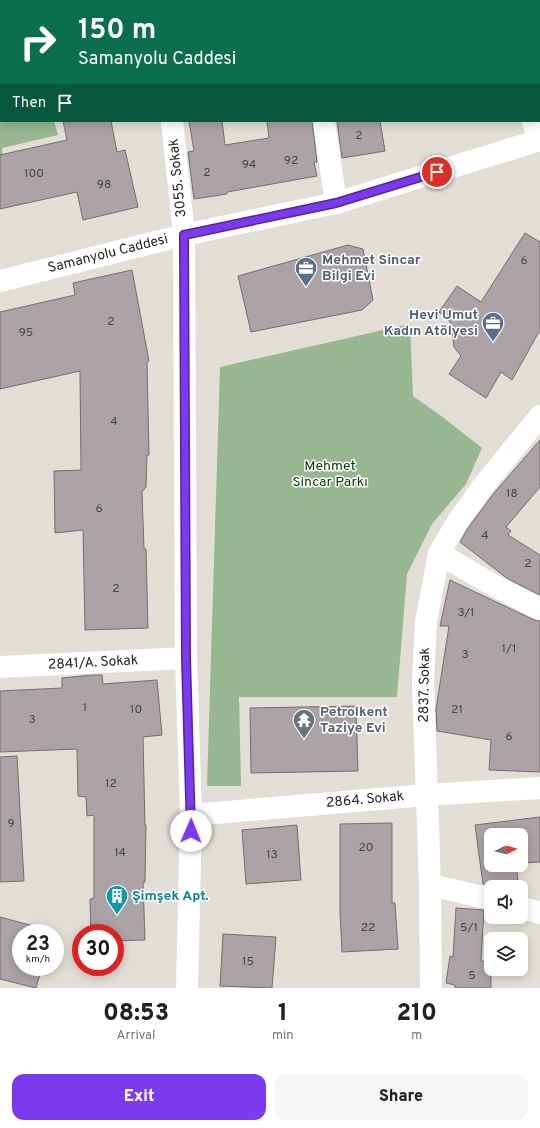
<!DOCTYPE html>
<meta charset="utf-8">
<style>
body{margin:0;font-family:Overpass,sans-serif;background:#f6f6f6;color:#222;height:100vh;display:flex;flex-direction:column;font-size:15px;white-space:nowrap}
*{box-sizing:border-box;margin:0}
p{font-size:13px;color:#767676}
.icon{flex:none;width:22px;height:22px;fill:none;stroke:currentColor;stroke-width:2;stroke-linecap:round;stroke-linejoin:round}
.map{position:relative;height:988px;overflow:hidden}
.sheet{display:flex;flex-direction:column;background:#fff;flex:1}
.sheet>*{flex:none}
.banner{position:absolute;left:0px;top:0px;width:540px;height:122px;box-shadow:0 2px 10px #0003;background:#0b6e4f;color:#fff;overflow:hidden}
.needle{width:26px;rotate:84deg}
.controls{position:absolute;left:484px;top:828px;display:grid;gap:8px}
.controls a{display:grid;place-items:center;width:44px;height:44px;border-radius:8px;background:#fff;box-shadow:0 2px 10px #0003;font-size:20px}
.speed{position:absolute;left:12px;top:924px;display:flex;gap:8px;font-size:20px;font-weight:700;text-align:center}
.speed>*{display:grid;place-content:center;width:52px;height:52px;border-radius:50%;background:#fff;box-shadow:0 2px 10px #0003;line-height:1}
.speed small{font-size:10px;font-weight:400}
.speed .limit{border:6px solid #d22;background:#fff;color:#111}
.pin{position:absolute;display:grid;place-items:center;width:34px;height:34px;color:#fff;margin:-17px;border:2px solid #fff;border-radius:50%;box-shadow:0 1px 4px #0007}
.me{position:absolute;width:44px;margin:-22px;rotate:1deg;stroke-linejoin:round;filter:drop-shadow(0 0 3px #0008)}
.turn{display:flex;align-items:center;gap:14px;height:84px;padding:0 12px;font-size:18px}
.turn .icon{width:52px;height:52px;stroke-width:2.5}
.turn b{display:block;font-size:28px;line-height:34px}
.then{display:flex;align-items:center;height:38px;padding:0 12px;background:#0003;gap:8px;font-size:15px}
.eta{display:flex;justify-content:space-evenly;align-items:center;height:68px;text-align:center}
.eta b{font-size:24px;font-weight:800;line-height:28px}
.button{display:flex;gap:8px;margin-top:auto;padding:8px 12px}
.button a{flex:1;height:46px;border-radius:12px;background:#7c3aed;color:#fff;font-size:16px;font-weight:800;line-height:46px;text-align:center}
.button a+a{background:#f6f6f6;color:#222}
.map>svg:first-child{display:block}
</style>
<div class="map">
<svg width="540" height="988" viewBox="0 0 540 988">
<rect width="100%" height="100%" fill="#e2ded5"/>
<!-- green -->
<path fill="#96b790" d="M0,56h1v65h53l4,14 -56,13 3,27 -5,1z
M410,324l3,72 31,22 38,30 -16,36 -34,40 -25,50 -10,123h-158l2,89h-34l13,-419z"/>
<!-- building -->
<path fill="#aba2a5" stroke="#756c6f" d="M63,121h48l6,31 8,-2 13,57 -55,13 -6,-28 -77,17v-54l67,-15z
M189,121h33l3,24 44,-7 -2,-17h45l5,41h-3l3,14 -90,16v2l-33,5 -6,-47 6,-1z
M337,121h43l5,30 -43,7z
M525,233l15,9v88l-28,50 -11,-8 -15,26 -37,-24 12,-18 -7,-9 -3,-24 -12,-11 18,-26 24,16z
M348,245l15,4 10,51 -11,10 -111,22 -13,-56z
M132,270l17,91 -2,1 2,93h-2l-1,32 -4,5 2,57h2l2,79 -63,2 -2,-100 -28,3 -1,-62 27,-1 -1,-99 -80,18v-77l75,-17 -2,-12z
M540,440v47l-34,40 5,4 -3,4 32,20v40l-32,-16 -48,-37 8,-14 26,-35z
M450,580l84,40 6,1v151l-51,-2 2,-30 -54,-9 -1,-22 13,-83h-9z
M93,675h9l1,9 54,-4 5,55 -19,2 2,88h1l-1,57h-2l2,58 -30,1v-8h-24l-1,-34 4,-1v-83l-7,1 -1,-19 -8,-1 -1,-47 -77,3v-61l62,-3v-10z
M356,706l2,65 -107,2 -1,-65z
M17,756l7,125 -24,1v-125z
M540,817v45l-19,1v-28h-30v30h25l2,15 -35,4 -8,-59z
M392,823v80h3l3,46 -56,3 -2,-39v-89z
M297,825l4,55 -55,4 -4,-54z
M456,908l28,2 -3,51 10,1v26h-36v-3l-9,-2 4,-27 3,1z
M0,917l52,14 -1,2h-30v34h21l-6,21 -36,-9z
M223,934l53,3 -4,51 -52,-2z"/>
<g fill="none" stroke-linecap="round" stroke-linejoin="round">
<!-- minor -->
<path stroke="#fff" stroke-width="22" d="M159,0v1
M305,0v1
M497,0v1
M0,31l1,-1
M172,121l12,114 2,423 5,157 -4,173
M324,121l12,82
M533,121l6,20
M439,553l50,30 51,26
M0,667l186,-9
M191,815l235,-20 114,-7
M430,885l61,14
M521,907l19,6
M431,988l-1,-103 -7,-203 3,-60 13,-69 19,-32 26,-36 56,-69"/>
<!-- tertiary -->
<path stroke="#fff" stroke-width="22" d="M0,281l184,-46 152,-32 204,-63"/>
</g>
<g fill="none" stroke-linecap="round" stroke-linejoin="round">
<!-- route casing -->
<g stroke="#51269a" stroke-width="10">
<path id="route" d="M191,831l-5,-173 -2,-423 152,-32 101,-31"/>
</g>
<!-- route -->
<use href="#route" stroke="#7c3aed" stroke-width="7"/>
</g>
<!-- icons -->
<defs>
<g id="office-pin" transform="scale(1.15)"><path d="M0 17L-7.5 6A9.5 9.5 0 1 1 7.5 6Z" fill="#5c6f8a" stroke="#fff"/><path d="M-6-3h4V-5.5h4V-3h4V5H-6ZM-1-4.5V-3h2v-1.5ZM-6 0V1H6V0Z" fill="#fff"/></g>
<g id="temple-pin" transform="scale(1.15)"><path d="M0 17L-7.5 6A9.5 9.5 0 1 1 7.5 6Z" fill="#6b7280" stroke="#fff"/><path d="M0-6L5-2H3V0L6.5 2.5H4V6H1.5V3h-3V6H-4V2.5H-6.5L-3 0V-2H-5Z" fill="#fff"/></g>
<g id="building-pin" transform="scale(1.15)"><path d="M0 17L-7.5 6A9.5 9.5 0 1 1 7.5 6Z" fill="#0f9aa8" stroke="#fff"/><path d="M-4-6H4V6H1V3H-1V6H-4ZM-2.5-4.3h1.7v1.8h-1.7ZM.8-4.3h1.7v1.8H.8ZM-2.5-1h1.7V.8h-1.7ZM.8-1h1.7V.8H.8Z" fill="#fff"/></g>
</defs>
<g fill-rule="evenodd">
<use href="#office-pin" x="306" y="268"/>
<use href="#office-pin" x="493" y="323"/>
<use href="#temple-pin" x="304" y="720"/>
<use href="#building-pin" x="117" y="896"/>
</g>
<g text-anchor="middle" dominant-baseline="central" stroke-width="3" stroke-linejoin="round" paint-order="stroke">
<!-- number labels -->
<g font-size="12" fill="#494544">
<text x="359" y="136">2</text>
<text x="291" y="161">92</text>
<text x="249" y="165">94</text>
<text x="207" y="173">2</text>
<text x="34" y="174">100</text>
<text x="104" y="185">98</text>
<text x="524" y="261">6</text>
<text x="111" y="322">2</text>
<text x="26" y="333">95</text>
<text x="114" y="422">4</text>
<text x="512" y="494">18</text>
<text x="99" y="509">6</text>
<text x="485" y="536">4</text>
<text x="528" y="564">2</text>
<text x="116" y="589">2</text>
<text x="466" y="613">3/1</text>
<text x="509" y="649">1/1</text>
<text x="465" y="655">3</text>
<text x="85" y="708">1</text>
<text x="136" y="710">10</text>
<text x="457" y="710">21</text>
<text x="32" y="720">3</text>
<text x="509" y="737">6</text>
<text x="111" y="784">12</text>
<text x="11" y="824">9</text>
<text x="366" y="848">20</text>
<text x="120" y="853">14</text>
<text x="272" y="855">13</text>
<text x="368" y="928">22</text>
<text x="469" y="928">5/1</text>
<text x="248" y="962">15</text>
<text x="472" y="976">5</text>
</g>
<!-- street labels -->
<g font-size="14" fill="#282623" stroke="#fff">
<text transform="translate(178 178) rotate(-96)">3055. Sokak</text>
<text transform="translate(108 254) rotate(-14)">Samanyolu Caddesi</text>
<text transform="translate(93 663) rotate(-3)">2841/A. Sokak</text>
<text transform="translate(425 685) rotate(-89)">2837. Sokak</text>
<text transform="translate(365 800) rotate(-5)">2864. Sokak</text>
</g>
<!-- service labels -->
<g font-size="14" font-weight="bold" fill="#4e5e75" stroke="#fff" text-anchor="start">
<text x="322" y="260">Mehmet Sincar<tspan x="322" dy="16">Bilgi Evi</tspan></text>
<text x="478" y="315" text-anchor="end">Hevi Umut<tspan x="478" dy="16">Kadın Atölyesi</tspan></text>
</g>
<!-- park labels -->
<g font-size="14" fill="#10330a" stroke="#fff">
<text x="330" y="466">Mehmet<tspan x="330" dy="16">Sincar Parkı</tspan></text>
</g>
<!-- worship labels -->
<g font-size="14" font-weight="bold" fill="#5b616d" stroke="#fff" text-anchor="start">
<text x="320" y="712">Petrolkent<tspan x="320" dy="16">Taziye Evi</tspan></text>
</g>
<!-- culture labels -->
<g font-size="14" font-weight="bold" fill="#0d838f" stroke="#fff" text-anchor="start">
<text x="132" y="896">Şimşek Apt.</text>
</g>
</g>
</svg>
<div class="controls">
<a><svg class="needle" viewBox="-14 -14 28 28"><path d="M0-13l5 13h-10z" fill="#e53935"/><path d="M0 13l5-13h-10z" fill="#767676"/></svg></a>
<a><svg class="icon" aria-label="sound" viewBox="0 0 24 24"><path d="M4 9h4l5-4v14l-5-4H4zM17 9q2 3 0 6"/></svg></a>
<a><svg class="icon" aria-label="layers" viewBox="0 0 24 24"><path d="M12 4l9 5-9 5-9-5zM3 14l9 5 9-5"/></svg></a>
</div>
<div class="speed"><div>23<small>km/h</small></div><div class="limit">30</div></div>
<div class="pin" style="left:437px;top:172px;background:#d93025"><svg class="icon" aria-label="arrive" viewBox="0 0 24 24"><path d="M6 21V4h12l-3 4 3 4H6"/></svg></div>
<svg class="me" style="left:191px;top:831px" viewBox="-20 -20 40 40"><circle r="19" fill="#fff"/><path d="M0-13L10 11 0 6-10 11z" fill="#7c3aed"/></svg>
<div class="banner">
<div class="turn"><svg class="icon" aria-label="right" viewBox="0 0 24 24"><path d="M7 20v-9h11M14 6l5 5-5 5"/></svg><div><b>150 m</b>Samanyolu Caddesi</div></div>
<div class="then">Then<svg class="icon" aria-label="arrive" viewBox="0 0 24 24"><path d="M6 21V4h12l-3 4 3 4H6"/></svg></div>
</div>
</div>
<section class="sheet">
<div class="eta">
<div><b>08:53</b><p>Arrival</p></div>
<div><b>1</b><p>min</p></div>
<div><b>210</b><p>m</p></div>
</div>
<div class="button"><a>Exit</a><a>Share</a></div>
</section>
